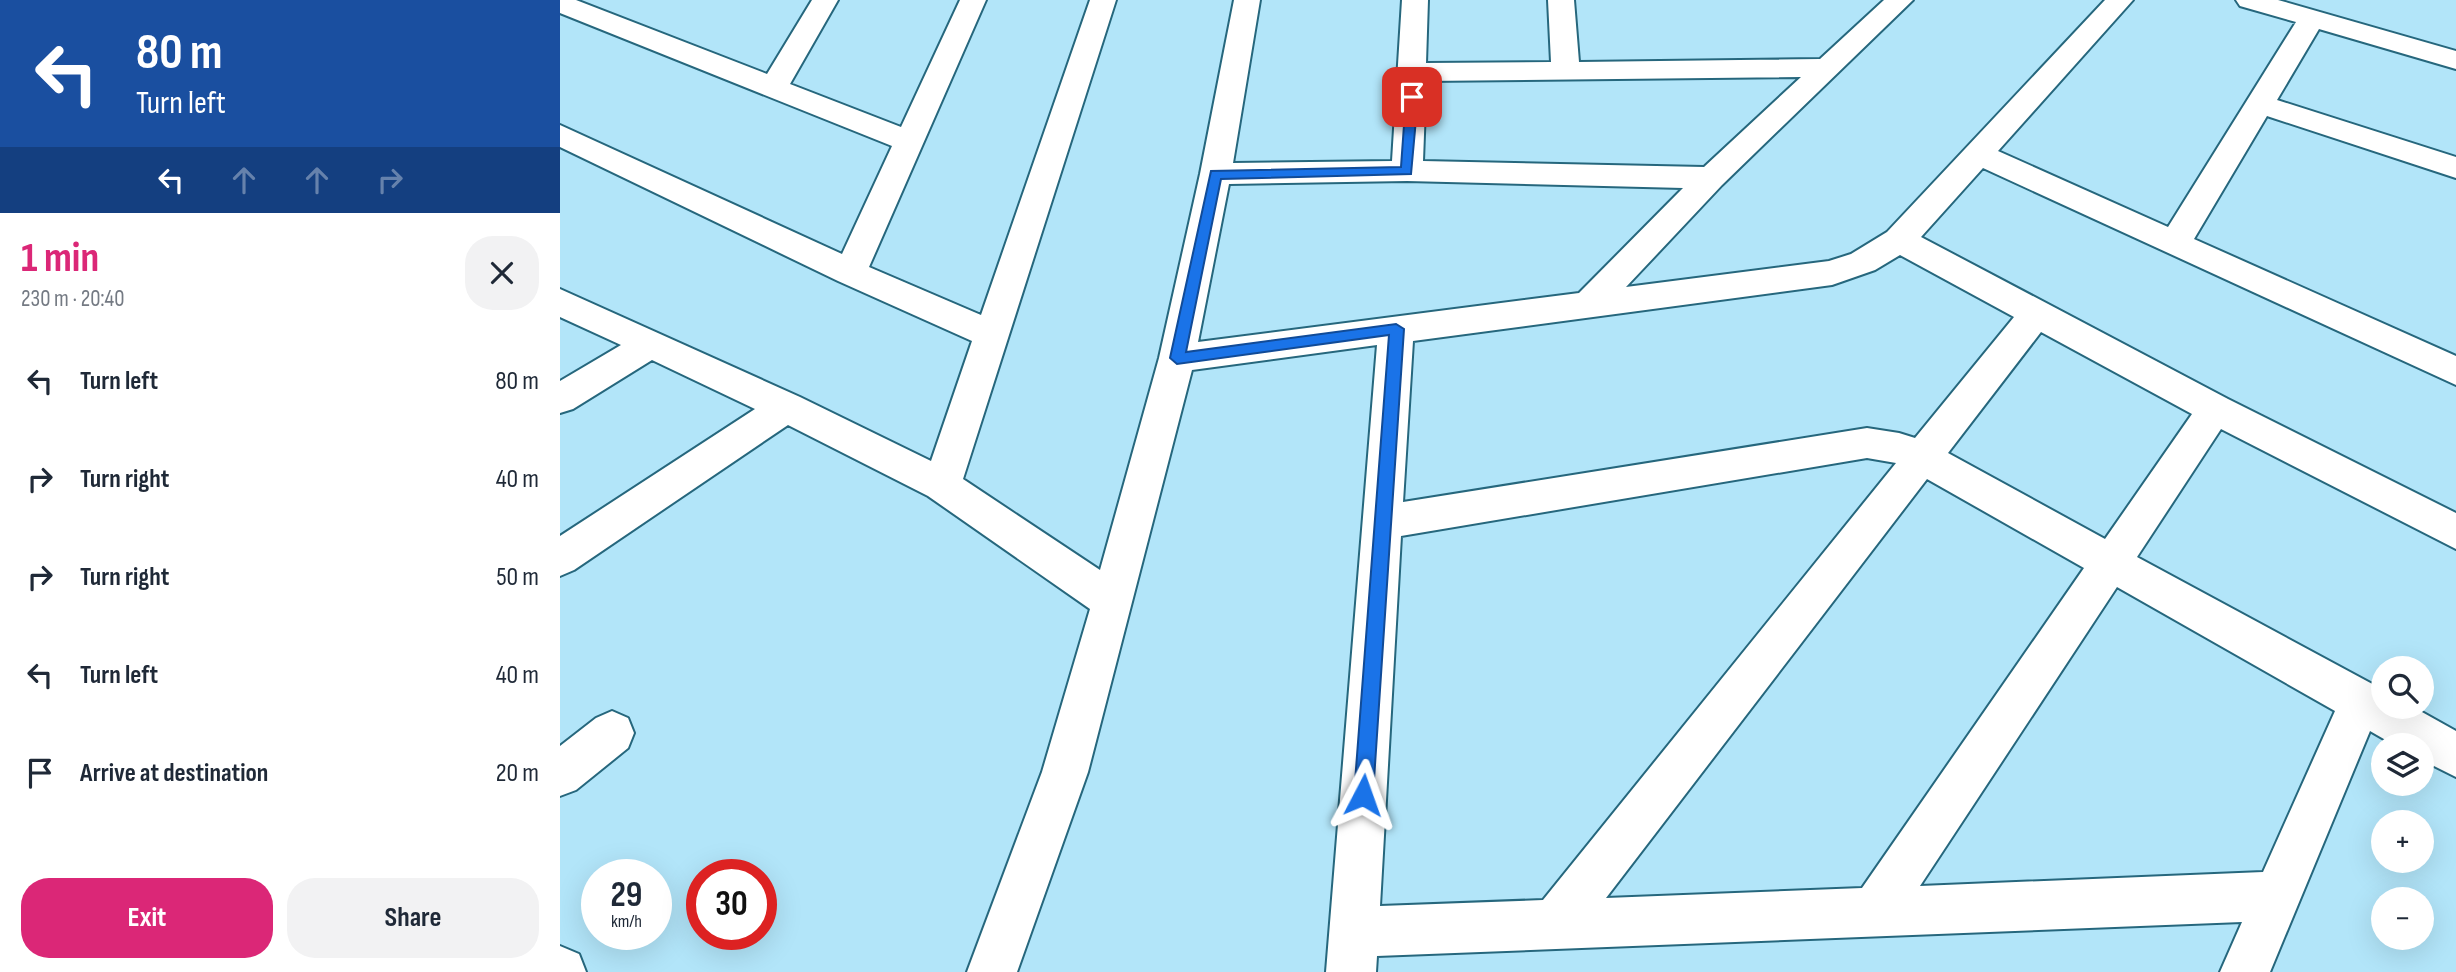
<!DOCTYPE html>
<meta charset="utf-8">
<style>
body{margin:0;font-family:"Sofia Sans Condensed",sans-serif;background:#f2f2f3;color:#1f2937;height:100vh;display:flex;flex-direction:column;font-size:26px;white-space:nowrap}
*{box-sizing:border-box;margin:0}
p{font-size:23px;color:#747a83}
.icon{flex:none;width:38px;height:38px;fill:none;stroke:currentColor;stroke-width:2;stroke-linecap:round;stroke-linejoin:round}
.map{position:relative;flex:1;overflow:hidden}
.details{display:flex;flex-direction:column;background:#fff;width:560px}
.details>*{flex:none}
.guide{background:#1a4fa0;color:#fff;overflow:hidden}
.fabs{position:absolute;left:1811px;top:656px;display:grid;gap:14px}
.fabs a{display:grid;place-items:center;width:63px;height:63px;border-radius:50%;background:#fff;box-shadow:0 7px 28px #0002;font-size:35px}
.speed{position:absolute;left:21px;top:859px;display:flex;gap:14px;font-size:35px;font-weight:700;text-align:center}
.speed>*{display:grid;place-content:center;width:91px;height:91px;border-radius:50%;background:#fff;box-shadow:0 7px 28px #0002;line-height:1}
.speed small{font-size:18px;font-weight:400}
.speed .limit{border:10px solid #d22;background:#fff;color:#111}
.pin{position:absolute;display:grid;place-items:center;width:60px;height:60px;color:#fff;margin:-30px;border-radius:14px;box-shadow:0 4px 10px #0006}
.me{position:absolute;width:77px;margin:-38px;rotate:4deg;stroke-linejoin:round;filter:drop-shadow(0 0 5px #0008)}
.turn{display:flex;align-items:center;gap:24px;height:147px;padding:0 21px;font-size:32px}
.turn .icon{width:91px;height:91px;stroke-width:2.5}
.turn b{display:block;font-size:49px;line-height:60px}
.lanes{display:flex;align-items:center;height:66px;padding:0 21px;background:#0003;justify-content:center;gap:35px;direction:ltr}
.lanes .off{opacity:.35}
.round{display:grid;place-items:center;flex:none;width:74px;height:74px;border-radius:28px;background:#f2f2f3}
.head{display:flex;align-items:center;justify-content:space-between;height:119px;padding:0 21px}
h1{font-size:42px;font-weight:700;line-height:52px;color:#db2777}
.cta{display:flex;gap:14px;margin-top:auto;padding:14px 21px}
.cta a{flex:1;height:80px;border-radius:28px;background:#db2777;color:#fff;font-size:28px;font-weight:700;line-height:80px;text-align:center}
.cta a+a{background:#f2f2f3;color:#1f2937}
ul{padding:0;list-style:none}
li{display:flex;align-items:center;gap:21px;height:98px;padding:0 21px}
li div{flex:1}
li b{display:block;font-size:26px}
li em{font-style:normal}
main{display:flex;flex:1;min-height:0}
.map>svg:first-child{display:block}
</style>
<main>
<section class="details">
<div class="guide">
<div class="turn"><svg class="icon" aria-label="left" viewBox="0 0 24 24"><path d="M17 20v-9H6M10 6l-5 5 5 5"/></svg><div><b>80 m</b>Turn left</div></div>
<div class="lanes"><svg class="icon" aria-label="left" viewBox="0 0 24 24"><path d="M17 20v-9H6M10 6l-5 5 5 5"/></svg><svg class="icon off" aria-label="ahead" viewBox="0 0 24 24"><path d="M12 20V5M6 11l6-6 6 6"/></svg><svg class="icon off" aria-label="ahead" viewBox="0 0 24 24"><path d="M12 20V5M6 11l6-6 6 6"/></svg><svg class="icon off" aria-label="right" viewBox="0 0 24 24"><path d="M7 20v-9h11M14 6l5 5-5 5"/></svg></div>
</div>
<div class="head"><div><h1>1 min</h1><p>230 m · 20:40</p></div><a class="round"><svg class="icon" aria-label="close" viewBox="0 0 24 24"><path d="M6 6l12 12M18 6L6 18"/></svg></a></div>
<ul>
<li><svg class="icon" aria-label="left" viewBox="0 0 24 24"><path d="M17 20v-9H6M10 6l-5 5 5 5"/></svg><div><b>Turn left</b></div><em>80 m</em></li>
<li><svg class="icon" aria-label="right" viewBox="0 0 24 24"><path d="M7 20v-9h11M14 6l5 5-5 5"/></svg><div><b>Turn right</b></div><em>40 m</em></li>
<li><svg class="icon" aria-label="right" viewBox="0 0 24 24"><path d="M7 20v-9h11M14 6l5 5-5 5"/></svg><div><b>Turn right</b></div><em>50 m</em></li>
<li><svg class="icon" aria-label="left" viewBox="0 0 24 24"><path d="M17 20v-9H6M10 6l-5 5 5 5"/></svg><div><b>Turn left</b></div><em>40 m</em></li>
<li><svg class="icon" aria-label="arrive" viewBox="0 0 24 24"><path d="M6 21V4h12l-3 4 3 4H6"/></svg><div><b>Arrive at destination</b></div><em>20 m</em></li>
</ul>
<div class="cta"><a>Exit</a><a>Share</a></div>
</section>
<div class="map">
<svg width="1896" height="972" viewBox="0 0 1896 972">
<rect width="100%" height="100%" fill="#b2e5f9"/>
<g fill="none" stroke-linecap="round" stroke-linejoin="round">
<!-- minor casing -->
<g stroke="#26677d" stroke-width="4">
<path id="minor" d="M0,0h16l191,74 45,-74h26l-48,84 111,43 59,-127h26l-117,267 112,48 109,-315h26l-153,479 137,91 59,-212 41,-184 34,-174h26l-27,163 159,-2 10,-161h26l-2,63 125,-1 -3,-62h26l5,62 241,-3 64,-59h29l-191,185 -96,102 203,-26 22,-7 36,-22 218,-232h28l-135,151 170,76 128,-205 -56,-16 -4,-6h42l178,51v18l-137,-40 -42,71 179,57v21l-189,-62 -73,123 262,117v29l-473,-217 -62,69 307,162 228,114v36l-235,-120 -84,128 239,129 8,5v16h29l43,24v46l-34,-17v-14h-26l-26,-15 -100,241h-50l22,-50 -865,34 -1,16h-50l51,-627 -185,25 -104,402 -71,200h-50l75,-200 48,-163 -162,-113 -140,-71 -214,145 -14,6v-40l195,-127 -103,-49 -79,49 -13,4v-32l61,-36 -61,-28v-28l240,108 131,64 41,-120 -134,-60 -278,-134v-22l282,129 50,-108 -332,-133zM1241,77l-97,90 -281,-6 3,-80zM847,181l276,7 -104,105 -381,49 31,-158zM1340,255l114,62 -99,121 -16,-5 -32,-5 -464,74 10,-161 419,-56 43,-15zM1481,332l151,82 -87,125 -157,-86zM1307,458l29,5 -353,437 -163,6 21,-370zM1367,479l157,89 -222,320 -256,10zM1557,587l218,124 -72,161 -343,14z
M52,711l16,7 6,15 -6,15 -52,42 -16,6v-50l36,-28z
M0,946l19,8 7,18h-26z"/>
</g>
<!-- minor -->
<use href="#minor" fill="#fff" fill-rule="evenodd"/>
</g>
<!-- route -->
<path fill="#1a73e8" stroke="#114b97" stroke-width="2" d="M852,93l6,4 -7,77 -190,5 -35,173 210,-28 8,5 -31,466 -3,7 -7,3 -7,-3 -2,-7 35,-460 -212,29 -7,-6 41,-187 190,-4 5,-70z"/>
</svg>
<div class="fabs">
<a><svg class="icon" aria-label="search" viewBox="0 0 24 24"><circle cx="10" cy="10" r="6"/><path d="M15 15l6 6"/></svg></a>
<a><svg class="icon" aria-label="layers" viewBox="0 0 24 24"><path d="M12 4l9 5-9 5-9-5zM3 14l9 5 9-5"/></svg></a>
<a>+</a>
<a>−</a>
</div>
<div class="speed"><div>29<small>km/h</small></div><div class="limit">30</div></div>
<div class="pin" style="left:852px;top:97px;background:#d93025"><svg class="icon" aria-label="arrive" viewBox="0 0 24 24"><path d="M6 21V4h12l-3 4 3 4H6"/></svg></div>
<svg class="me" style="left:803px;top:795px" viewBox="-20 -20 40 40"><path d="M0-17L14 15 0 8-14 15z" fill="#1a73e8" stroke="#fff" stroke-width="4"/></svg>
</div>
</main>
